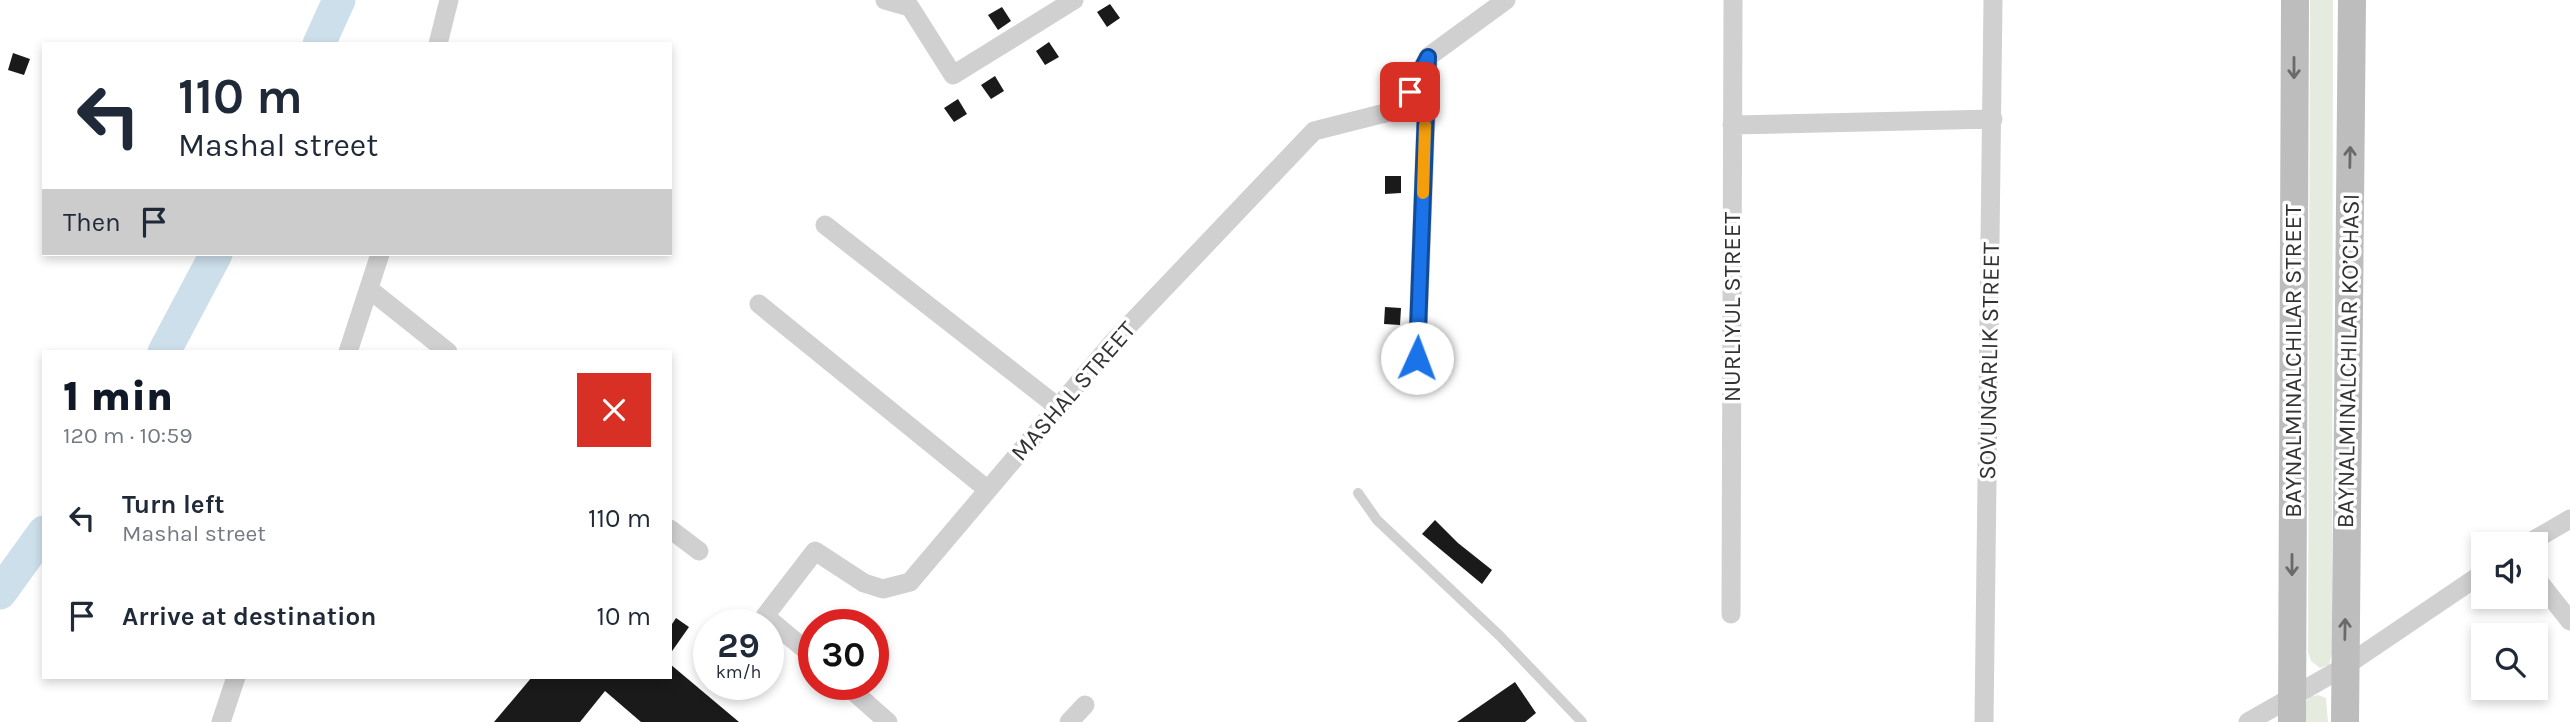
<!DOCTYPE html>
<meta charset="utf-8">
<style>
body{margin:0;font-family:Karla,sans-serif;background:#f2f2f3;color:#1f2937;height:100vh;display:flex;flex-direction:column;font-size:26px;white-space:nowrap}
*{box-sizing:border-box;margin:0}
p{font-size:23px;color:#747a83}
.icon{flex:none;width:38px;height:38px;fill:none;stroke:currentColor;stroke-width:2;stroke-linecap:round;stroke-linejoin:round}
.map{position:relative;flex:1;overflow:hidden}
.details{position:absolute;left:42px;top:350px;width:630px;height:329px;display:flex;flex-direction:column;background:#fff;border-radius:0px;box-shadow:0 4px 10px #0003}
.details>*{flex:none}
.banner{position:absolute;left:42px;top:42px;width:630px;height:214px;border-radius:0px;box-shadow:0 4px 10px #0003;background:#fff;color:#1f2937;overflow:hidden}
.tools{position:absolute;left:2471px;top:532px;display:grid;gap:14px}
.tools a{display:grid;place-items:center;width:77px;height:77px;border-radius:0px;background:#fff;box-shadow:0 4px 10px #0003;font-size:35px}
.speed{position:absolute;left:693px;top:609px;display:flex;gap:14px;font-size:35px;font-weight:700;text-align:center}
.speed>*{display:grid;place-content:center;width:91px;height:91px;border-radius:50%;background:#fff;box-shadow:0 4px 10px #0003;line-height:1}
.speed small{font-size:18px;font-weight:400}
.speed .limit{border:10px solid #d22;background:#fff;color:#111}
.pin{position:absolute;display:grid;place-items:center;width:60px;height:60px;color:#fff;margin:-30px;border-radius:14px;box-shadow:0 4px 10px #0006}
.me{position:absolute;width:77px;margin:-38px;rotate:2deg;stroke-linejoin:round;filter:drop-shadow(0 0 5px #0008)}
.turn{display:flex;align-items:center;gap:24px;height:147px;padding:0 21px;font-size:32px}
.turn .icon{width:91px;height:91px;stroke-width:2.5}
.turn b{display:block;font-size:49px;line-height:60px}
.then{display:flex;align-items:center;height:66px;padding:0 21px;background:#0003;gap:14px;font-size:26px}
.round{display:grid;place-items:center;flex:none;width:74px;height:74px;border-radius:0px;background:#f2f2f3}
.head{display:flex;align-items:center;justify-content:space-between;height:119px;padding:0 21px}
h1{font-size:42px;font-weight:800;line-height:52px;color:#111827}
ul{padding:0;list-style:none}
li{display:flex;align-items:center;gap:21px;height:98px;padding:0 21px}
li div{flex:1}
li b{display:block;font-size:26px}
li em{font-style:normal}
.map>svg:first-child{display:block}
</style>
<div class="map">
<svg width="2570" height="722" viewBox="0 0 2570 722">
<rect width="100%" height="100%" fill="#fff"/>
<!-- green -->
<path fill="#e5ebdf" d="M2310,0h23l-1,653 -3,12 -9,3 -9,-7 -3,-9z
M2318,695l8,3 2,24h-23l-1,-18 6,-7z"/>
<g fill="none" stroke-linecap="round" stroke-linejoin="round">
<!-- river -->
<path stroke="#cddfea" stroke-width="33" d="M319,44l20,-44
M164,352l52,-98
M0,593l44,-61"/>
</g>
<!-- building -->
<path fill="#1a1a1a" d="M1110,4l10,14 -13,9 -10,-15z
M1002,7l9,14 -13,9 -10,-15z
M1049,42l10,15 -14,8 -9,-14z
M13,53l17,6 -6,16 -16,-5z
M995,76l9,15 -13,8 -10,-14z
M958,99l9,15 -13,8 -10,-14z
M1385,176h16v17l-16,1z
M1385,307l16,1 -1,17 -16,-1z
M1435,520l23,23 34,27 -10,14 -60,-50z
M676,618l13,9 -19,27v-27z
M670,664l69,58h-98l-36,-31 -25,31h-86l38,-45h138z
M1515,682l21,31 -11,9h-68z"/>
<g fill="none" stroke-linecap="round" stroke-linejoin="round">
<!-- lane -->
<path stroke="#d0d0d0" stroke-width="10" d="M1358,493l19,27 123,116 82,86"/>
<!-- street -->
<path stroke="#d0d0d0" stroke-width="19" d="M885,0l25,7 43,68 121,-75
M438,44l11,-44
M1732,125l261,-6
M825,225l233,182
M369,289l79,63
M759,304l229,186
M348,352l32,-98
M1417,358l11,-296
M670,529l29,22
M2527,544l43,-25
M2536,578l34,43
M1731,614l2,-614
M814,657l-49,-41 50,-65 49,32 19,6 27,-7 204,-241 200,-210 87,-22 27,-52 78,-57
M845,684l43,38
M221,722l15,-45
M1069,722l16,-17
M1984,722l9,-722
M2248,722l96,-55 139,-94"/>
<!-- secondary -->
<path stroke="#bdbdbd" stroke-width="28" d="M2292,722l3,-722
M2345,722l7,-722"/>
</g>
<!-- one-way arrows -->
<defs><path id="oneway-shaft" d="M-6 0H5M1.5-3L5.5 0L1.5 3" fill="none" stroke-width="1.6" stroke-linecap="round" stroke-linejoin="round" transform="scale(1.75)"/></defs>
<g stroke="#6a6a6a">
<use href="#oneway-shaft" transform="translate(2294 68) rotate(90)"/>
<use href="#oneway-shaft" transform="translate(2350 157) rotate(-89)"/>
<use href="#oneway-shaft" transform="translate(2292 565) rotate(90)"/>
<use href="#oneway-shaft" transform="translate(2345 629) rotate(-89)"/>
</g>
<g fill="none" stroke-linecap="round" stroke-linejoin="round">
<!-- route casing -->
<g stroke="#114b97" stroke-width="18">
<path id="route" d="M1410,92l18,-35 -11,301"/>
</g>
<!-- route -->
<use href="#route" stroke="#1a73e8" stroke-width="12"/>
<!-- slow -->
<path stroke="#f59e0b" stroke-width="12" d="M1423,193l2,-68"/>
</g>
<g text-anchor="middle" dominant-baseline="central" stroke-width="7" stroke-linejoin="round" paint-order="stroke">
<!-- street labels -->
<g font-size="24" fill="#333" stroke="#fff">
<text transform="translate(1732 307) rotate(-90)">NURLIYUL STREET</text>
<text transform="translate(1989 361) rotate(-89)">SOVUNGARLIK STREET</text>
<text transform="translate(2293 361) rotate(-90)">BAYNALMINALCHILAR STREET</text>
<text transform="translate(2348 361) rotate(-89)">BAYNALMINALCHILAR KO’CHASI</text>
<text transform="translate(1073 391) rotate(-49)">MASHAL STREET</text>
</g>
</g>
</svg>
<div class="tools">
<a><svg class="icon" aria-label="sound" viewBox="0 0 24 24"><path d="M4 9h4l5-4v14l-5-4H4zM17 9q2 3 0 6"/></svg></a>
<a><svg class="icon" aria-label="search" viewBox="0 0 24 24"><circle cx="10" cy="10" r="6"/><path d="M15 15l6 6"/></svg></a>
</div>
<div class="speed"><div>29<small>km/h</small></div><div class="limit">30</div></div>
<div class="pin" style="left:1410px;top:92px;background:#d93025"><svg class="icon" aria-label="arrive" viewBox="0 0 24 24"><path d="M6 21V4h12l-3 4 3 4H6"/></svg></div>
<svg class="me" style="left:1417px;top:358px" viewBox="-20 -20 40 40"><circle r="19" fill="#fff"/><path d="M0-13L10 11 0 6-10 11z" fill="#1a73e8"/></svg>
<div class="banner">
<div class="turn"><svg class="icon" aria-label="left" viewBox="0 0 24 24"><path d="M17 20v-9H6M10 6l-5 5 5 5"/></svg><div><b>110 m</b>Mashal street</div></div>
<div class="then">Then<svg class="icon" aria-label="arrive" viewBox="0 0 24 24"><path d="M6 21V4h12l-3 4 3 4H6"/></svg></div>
</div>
<section class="details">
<div class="head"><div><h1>1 min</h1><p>120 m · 10:59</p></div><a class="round" style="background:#d93025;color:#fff"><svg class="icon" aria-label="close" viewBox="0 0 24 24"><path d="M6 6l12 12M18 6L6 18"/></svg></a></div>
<ul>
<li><svg class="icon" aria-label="left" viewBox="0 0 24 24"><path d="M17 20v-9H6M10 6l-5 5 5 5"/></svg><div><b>Turn left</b><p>Mashal street</p></div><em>110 m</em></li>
<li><svg class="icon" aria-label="arrive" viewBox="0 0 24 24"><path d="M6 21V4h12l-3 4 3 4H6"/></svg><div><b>Arrive at destination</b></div><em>10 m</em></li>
</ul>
</section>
</div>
